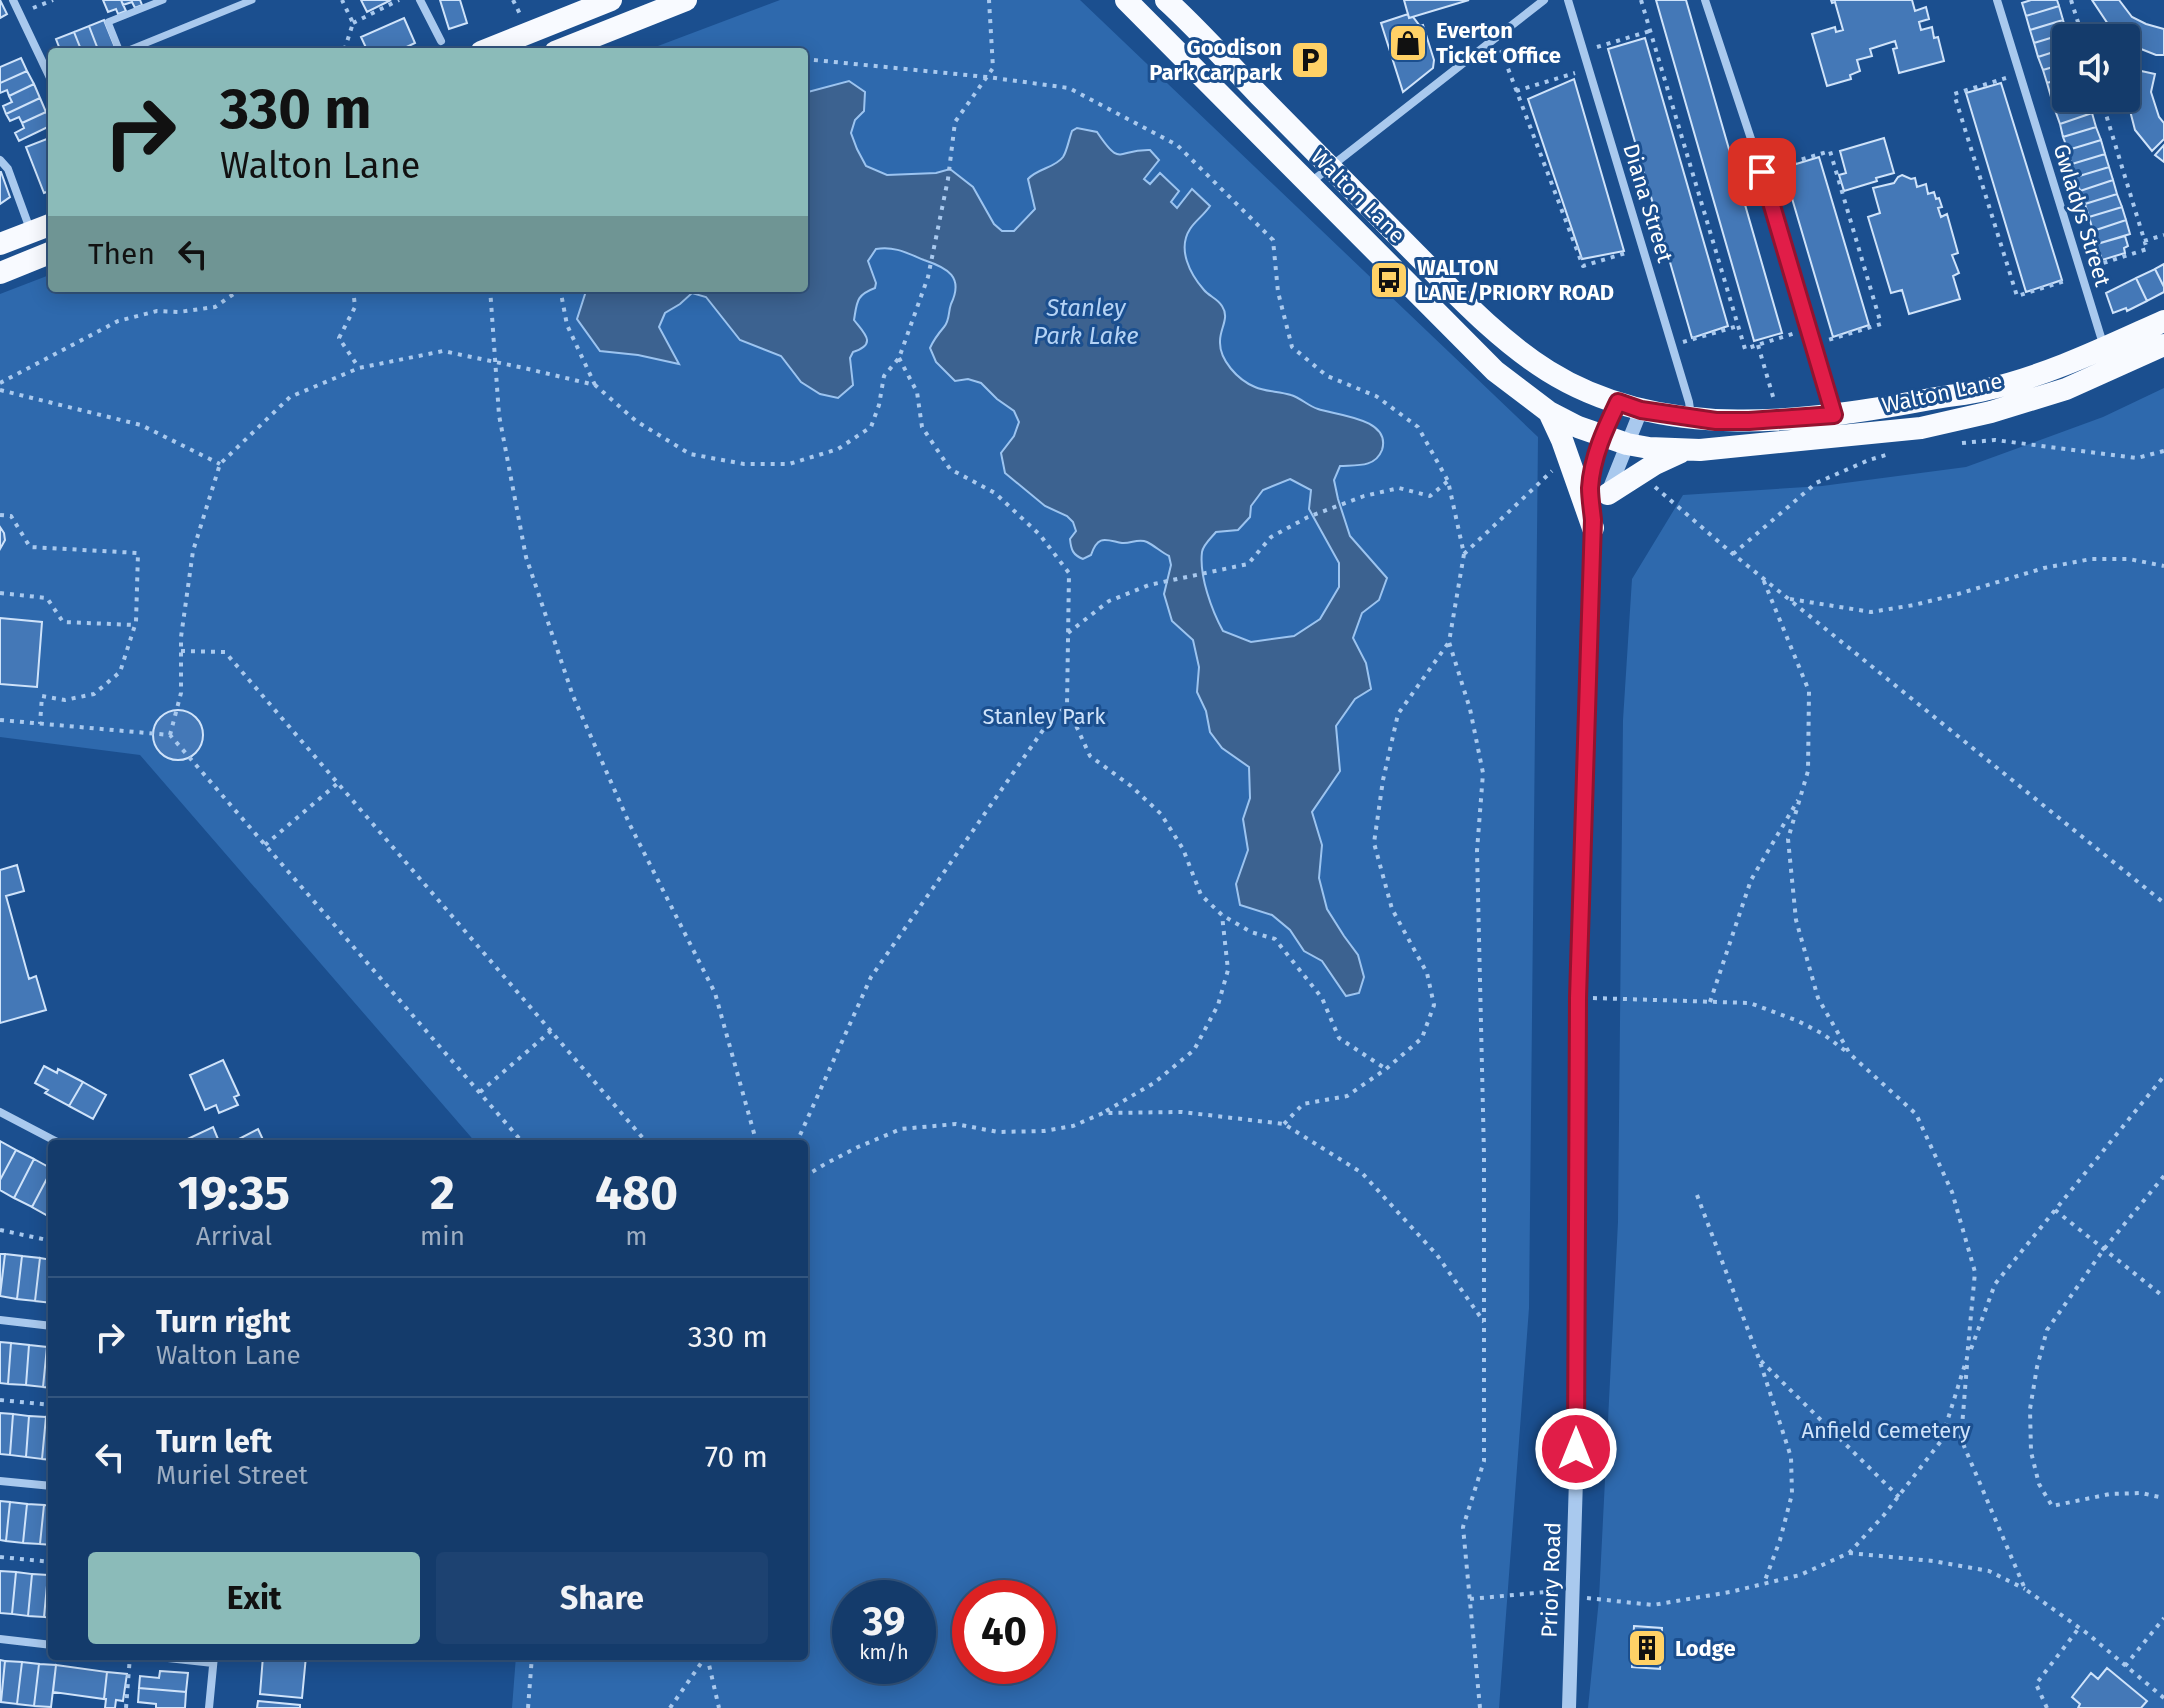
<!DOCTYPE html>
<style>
body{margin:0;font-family:"Fira Sans",sans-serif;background:#1d4271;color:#f1f3f6;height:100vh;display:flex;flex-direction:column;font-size:30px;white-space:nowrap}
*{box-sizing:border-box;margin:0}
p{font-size:26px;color:#9dadc1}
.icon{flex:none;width:44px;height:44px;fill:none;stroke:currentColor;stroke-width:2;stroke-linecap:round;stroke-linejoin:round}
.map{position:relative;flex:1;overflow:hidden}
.sheet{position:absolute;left:48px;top:1140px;width:760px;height:520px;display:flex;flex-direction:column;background:#143b6b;border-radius:8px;box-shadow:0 4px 20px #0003,0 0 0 2px #33557e}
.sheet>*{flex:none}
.hud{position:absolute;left:48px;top:48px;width:760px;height:244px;border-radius:8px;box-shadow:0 4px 20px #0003,0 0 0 2px #33557e;background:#8bbbb9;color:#111;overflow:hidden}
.controls{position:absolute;left:2052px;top:24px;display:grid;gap:16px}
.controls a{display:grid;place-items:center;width:88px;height:88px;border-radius:8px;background:#143b6b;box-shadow:0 4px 20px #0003,0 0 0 2px #33557e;font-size:40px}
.speed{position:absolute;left:832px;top:1580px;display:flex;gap:16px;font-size:40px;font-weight:700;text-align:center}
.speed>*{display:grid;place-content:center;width:104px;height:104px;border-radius:50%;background:#143b6b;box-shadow:0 4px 20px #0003,0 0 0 2px #33557e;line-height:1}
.speed small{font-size:20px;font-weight:400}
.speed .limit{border:12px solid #d22;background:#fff;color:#111}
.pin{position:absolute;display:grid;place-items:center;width:68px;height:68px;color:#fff;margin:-34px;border-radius:16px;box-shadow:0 4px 12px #0006}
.me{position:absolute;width:88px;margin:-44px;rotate:0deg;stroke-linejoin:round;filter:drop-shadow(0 0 6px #0008)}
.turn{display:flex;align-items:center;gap:28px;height:168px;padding:0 40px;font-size:36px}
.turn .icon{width:104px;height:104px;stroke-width:2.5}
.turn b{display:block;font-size:56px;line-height:68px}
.then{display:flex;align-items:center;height:76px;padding:0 40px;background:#0003;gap:16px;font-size:30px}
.eta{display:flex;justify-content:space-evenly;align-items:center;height:136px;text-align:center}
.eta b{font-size:48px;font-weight:700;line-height:56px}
.cta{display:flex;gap:16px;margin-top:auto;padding:16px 40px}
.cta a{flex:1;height:92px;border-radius:8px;background:#8bbbb9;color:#111;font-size:32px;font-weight:700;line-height:92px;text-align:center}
.cta a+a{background:#1d4271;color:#f1f3f6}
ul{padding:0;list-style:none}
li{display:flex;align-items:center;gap:24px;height:120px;padding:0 40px;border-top:2px solid #33557e}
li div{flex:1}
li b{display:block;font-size:30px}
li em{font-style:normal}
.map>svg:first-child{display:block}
</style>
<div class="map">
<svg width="2164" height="1708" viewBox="0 0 2164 1708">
<rect width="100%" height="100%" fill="#1b4f8f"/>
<!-- green -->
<path fill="#2e69ad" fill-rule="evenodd" d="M780,0h300l458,437 -9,871 -30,400h-987l4,-52h288v-512h-327l-337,-389 -140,-18v-443l52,-20v14h752v-236h-162zM850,1598h68v68h-68zM970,1598h68v68h-68z
M2164,388v1320h-576l11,-109 19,-377 5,-502 9,-141 51,-84 139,-9 144,-19 137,-50z"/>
<!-- water -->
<path fill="#3c6290" stroke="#9cc4f0" stroke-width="2" fill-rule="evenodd" d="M849,81l16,11 -1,19 -9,9 -4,13 6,16 9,17 21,9 49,-2 14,-4 23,18 21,37 8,7h12l21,-22 -7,-30c10,-11 27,-11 35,-22 4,-6 6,-18 9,-26l5,-3 20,4c25,37 19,17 53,18l9,10 -15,19 6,5 10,-11 19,18 -8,11 6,6 15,-19 18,17c-6,9 -15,15 -20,23 -13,20 0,45 14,61 5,6 14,9 18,16 8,12 -2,22 -2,35 -1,19 18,39 35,46 11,5 24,4 36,8 10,3 17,11 27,14 17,6 74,9 64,41 -7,18 -26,15 -42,16l-6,14 4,19 12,37 37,42 -8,22 -17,13 -9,25 13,25 5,26 -16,10 -19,27 4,45 -28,41 10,33 -3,33 8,31 17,27 14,19 6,22 -5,16 -13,3 -24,-35 -18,-10 -14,-21 -18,-15 -32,-10 -4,-21 12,-34 -5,-31 7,-21 -1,-31 -27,-19 -12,-16 -4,-21 -9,-19 2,-25 -6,-27 -21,-19 -8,-27 7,-29 -2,-9c-8,-4 -14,-10 -22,-14 -9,-4 -16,2 -25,1 -16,-3 -24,-9 -31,12l-8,4c-10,-4 -12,-9 -13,-20l6,-8 -3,-9 -6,-6 -22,-10 -40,-33 -4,-20 13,-17 5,-14 -5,-11 -17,-12 -16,-16 -13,-4 -13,2 -19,-19 -6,-14c4,-9 8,-14 14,-21 6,-7 4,-15 7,-23 13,-27 -3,-36 -27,-44 -17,-7 -29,-14 -48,-11l-8,12 8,22 -1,5c-19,7 -18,14 -21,32 10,13 24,24 -1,32l-3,6 3,27 -15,13 -18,-4 -19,-12 -20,-26 -41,-16 -34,-43 -14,-4 -12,11 -15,9 -6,14 20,37 -41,-9 -38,-4 -23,-32 10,-31h217v-195zM1290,479l21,11 -2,19 30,54v24l-19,32 -26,17 -43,6 -28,-11c-11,-20 -24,-55 -21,-79 1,-7 9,-14 14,-20l22,-2 12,-13 1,-11 12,-16z"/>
<!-- building -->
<path fill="#4478b7" stroke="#cfe3fa" stroke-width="2" d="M0,0l7,14 -7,4z
M103,0h18l5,11 -8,3 -2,-5 -8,3z
M121,0h19l2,5 -7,3 -3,-6 -9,3z
M361,0h30l-24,12z
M440,0h20l7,23 -18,6z
M1404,0h65l-60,18z
M1656,0h30l96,333 -28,8z
M1831,0h81l3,11 11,-4 3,12 -10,3 2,8 11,-3 2,11 4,-1 6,24 -45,12 -6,-24 4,-1 -2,-7 -25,8 2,7 -15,4 3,11 -10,4 1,4 -24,7 -15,-52 23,-7 1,5 7,-2 -8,-28 -3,1z
M2031,0h26l2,6 -33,10 -4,-13z
M2092,0h27l13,17 14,7 18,5v26h-8l-25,-10 -5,-3v-4l-10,-2z
M2059,6l4,14 -33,10 -4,-14z
M1408,14l1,4 4,-1 7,9 3,-1 11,35 -1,8 -30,24 -22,-69z
M404,18l11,25 -19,9h-28l-7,-15z
M104,20l13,32h-8l-1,-3 -9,3 -10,-26z
M2063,20l4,13 -33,10 -4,-13z
M89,26l10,26h-17l-8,-20z
M74,32l8,20h-21l-5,-13z
M2067,33l2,5h-3v10l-28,9 -4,-14z
M1645,38l83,288 -36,12 -84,-289z
M2066,48v15l-23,7 -5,-13z
M21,58l6,13 -27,12v-16z
M2066,63v14l-19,6 -4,-13z
M2132,69l23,5 -4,18 8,25 5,6v16l-12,12 -17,-21 -9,-35z
M27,71l7,13 -25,12 -2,-6 -7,3v-10z
M2066,77v15l-15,5 -4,-14z
M1574,79l50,172 -42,8 -54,-160z
M2001,83l61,197 -36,12 -60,-199z
M34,84l6,14 -34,16 -3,-8 9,-4 -3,-6z
M2066,92v6h21l1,2 -33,10 -4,-13z
M40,98l6,14 -24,11 -3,-6 -9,4 -4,-7z
M2088,100l4,13 -32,11 -5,-14z
M46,112l6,13 -33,16 -4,-8 9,-5 -2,-5z
M2092,113l4,14 -33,10 -3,-13z
M2096,127l5,13 -33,10 -5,-13z
M52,137v53l-8,3 -18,-46z
M1884,138l10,35 -18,5 1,3 -33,10 -5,-16 7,-2 -6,-22z
M2101,140l4,14 -33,10 -4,-14z
M2164,145v17l-9,-7z
M2105,154l4,13 -33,10 -4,-13z
M1819,157l50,168 -36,12 -50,-169z
M2109,167l4,13 -33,11 -4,-14z
M1,172l9,25 -10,7v-32z
M1902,175l9,4 4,-1 2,9 9,-3 2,10 6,-2 2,7 3,-1 3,9 -4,1 3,9 6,-3 11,39 -6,2 7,18 -6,3 7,23 -51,15 -7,-24 -11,3 -23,-76 12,-4 -7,-25 21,-5 4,-6z
M2113,180l4,14 -32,10 -5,-13z
M2117,194l5,13 -33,10 -4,-13z
M2122,207l4,13 -33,11 -4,-14z
M2126,220l4,14 -33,10 -4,-13z
M2125,236l3,10 -4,2 1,5 -23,7 -5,-16z
M2164,264v23l-9,-18z
M2155,269l9,18v5l-17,9 -11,-23z
M2136,278l11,23 -20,10 -1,-3 -13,5 -7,-20z
M0,527l4,6 1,7 -5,9z
M0,618l42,4 -5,65 -37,-3z
M153 735a25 25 0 1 1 50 0a25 25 0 1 1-50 0Z
M17,865l7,26 -18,5 23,83 7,-3 10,34 -46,13v-153z
M223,1060l16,35 -5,2 4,8 -19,8 -3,-8 -11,5 -15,-35z
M44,1066l13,7 1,-4 25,13 -14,24 -24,-13 3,-3 -13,-7z
M83,1082l23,13 -13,24 -24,-13z
M213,1127l7,17h-43z
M258,1129l7,15h-31l-1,-2z
M0,1141l16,9 -16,30z
M16,1150l18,9 -20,39 -14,-8v-10z
M34,1159l18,10 -20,38 -18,-9z
M52,1169v44l-2,4 -18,-10z
M0,1254h5l-5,42z
M5,1254l17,2 -5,43 -17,-3z
M22,1256l18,2 -5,43 -18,-2z
M40,1258l12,2v43l-17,-2z
M0,1342l11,1 -3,41 -8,-1z
M11,1343l18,2 -3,40 -18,-1z
M29,1345l18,2 -4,40 -17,-2z
M47,1347h5v41l-9,-1z
M0,1413l13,1 -3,41 -10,-1z
M13,1414l16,2 -3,41 -16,-2z
M29,1416l17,1 -4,42 -16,-2z
M46,1417l6,1v42l-10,-1z
M0,1501l10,1 -4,39 -6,-1z
M10,1502l17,2 -4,39 -17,-2z
M27,1504l17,1 -4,39 -17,-1z
M44,1505l8,1v39l-12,-1z
M0,1571l16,1 -4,42 -12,-1z
M16,1572l16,2 -4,42 -16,-2z
M32,1574l16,1 -4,42 -16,-1z
M48,1575l4,1v42l-8,-1z
M1634,1626l28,2 -2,41 -28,-2z
M263,1656h43l-4,42 -42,-4z
M0,1660l5,1 -4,41h-1z
M5,1661l17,1 -5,42 -16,-2z
M22,1662l17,2 -5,42 -17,-2z
M39,1664l17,1 -5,42 -17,-1z
M56,1665l51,7 -3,27 -51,-7z
M2107,1668l40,33 -6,7h-63l2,-4 -8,-7 19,-24 7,6z
M160,1671l28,2 -2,19 -47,-4 1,-12 19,2z
M107,1672l20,2 -4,27 -7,-1 -1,8h-10l1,-9h-2z
M139,1688l47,4 -1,16h-29v-4l-18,-2z
M258,1701l42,4v3h-43z"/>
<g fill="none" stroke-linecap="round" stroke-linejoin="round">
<!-- path -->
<path stroke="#a9c9ee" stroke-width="4" stroke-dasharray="4 6" stroke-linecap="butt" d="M513,0l8,16
M1641,0l104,349 50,-16
M2071,0l12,38
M33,8l20,-8
M353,23l46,-23
M1597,47l53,-16
M1501,50l82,216 46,-14
M334,52l11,-4 8,-25 -11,-23
M804,59l183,18 82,11 108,57 96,95 5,52 14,55 35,29 49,20 42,31 30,54 16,73 -15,88 21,67 13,64 -6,78 7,304v306l-21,66 17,181
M2006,78l-52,16 63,202 51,-16
M1516,91l59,-18
M1773,168l57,-17 51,173 -53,16
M2144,241l20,-6
M2094,266l53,-17 -46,-151
M353,288l2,19 -16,31 20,30
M490,288l9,127 27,142 47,139 57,129 85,168 42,151
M560,288l7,37 28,60
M1683,342l55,-16
M1758,345l16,55
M899,358l18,34 5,35 28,42 45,24 45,42 29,38 -2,133 23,50 41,30 30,28 22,35 18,46 21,20 29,17 24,7 47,59 17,40 47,31
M0,383l118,-62 39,-10 22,1 36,-5 27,-19
M0,390l141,35 79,39
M1962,443l33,-3 142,18 27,-7
M1655,487l78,67 431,349
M0,515l11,1 19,31 108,6 -2,69 -16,50 -26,22 -29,6 -23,-4 -2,28
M1464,554l88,-83
M1733,554l83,-71 53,-23 17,-5
M0,593l47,5 16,24 72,3
M1790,599l81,13 43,-7 44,-11 86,-26 47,-9h38l35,7
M1068,633l41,-32 40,-16 99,-21 23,-27 37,-20 56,-21 35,-8 31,8 18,-15
M181,651l44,1 423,492
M0,720l170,15 354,409
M170,735l11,-42v-56l12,-86 27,-87 70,-67 69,-29 84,-17 81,17 71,17 41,36 54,33 54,10h45l49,-15 33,-22 8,-22 5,-29 15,-18 29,-81 20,-98 7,-57 38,-54 -4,-68
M265,845l73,-62
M1593,998l157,5 48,18 25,13 24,18
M1710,1002l41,-122 47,-80
M480,1092l71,-61
M1106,1111l48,-28 40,-33 24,-45 10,-35 -6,-55
M1284,1124l19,-20 44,-8 39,-27 36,-31 12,-33 -7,-32 -35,-64 -18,-66 9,-63 15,-66 51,-72
M796,1144l75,-167 179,-257 17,-14
M2164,1176l-60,73 -57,81 -10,37 -7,42 1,43 8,32 13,22 58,-12 31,-1 23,5
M804,1177l21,-13 33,-17 43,-18 55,-5 42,8 46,-1 29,-5 30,-13 79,-1 102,12 78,49 75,82 47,67
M1697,1195l62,164 32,98 1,37 -12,46 -16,43
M2055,1210l109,87
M0,1230l52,11
M1971,1349l24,-65 169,-208
M1761,1361l138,136
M1967,1365l-6,74 64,150 63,45 76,64
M0,1400l52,5
M1849,1553l84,8 56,10 36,18
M0,1557l52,5
M1587,1598l66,7 77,-13 70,-17 49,-22 35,-38 57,-74 26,-83 8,-86 -23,-80 -36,-78 -66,-60 -32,-56 -22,-78 -8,-81 20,-68 1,-80 -46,-112
M1470,1599l76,-7 9,1
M707,1656l12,52
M2125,1666l39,-48
M126,1708l4,-52
M528,1708l4,-52
M670,1708l36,-52
M2047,1708l-11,-24 43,-56"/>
<!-- pedestrian -->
<path stroke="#a9c9ee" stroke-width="7" d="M120,52l-12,-30 55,-22
M124,52l128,-52"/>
<!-- minor -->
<path stroke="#a9c9ee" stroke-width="8" d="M13,0l39,82
M420,0l21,41
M1568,0l121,402 2,14
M1705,0l57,172 71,239
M1997,0l107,347
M0,160l8,9 23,63
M1311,182l233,-182
M0,1112l61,32
M0,1320l52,6
M0,1481l52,5
M0,1639l52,6
M150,1656l63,7
M209,1708l5,-52"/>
<!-- tertiary -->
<path stroke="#a9c9ee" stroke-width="14" d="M1607,495l34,-85
M1569,1708l7,-229 2,-481 15,-478c-1,-10 -3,-22 -3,-32 2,-31 15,-59 28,-86"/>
<!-- trunk -->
<path stroke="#f8faff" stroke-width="22" d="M1126,0l369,371 54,41 29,15 49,17 22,4 51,2 221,-22 70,-16 75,-23 98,-44
M1166,0c33,30 63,64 93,95 51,52 102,104 153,155 42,42 85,89 136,121 115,72 261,51 388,27 16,-3 32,-4 48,-8 63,-14 122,-43 180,-69
M481,52l130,-52
M555,52l131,-52
M0,244l52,-20
M0,273l52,-21
M1549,412l13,28 31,88
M1608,494l47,-30 26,-12"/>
</g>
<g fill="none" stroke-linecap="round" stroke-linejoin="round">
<!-- route casing -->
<g stroke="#92132f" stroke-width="20">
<path id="route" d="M1576,1449l2,-451 15,-478c-1,-10 -3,-22 -3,-32 2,-31 15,-59 28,-86l23,8 75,11h33l85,-6 -72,-243"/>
</g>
<!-- route -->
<use href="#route" stroke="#e11d48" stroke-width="14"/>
</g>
<!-- icons -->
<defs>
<g id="shop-square" transform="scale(2)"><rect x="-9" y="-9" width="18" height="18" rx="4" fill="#ffd166" stroke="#1b4f8f"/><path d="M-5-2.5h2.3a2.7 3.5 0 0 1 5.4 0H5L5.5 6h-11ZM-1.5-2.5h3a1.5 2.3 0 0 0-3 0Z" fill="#111"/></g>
<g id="parking-square" transform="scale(2)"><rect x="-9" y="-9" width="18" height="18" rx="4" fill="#ffd166" stroke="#1b4f8f"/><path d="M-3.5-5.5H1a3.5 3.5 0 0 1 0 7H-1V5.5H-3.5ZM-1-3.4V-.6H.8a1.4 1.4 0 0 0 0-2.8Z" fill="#111"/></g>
<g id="bus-square" transform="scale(2)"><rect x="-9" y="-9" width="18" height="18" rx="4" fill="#ffd166" stroke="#1b4f8f"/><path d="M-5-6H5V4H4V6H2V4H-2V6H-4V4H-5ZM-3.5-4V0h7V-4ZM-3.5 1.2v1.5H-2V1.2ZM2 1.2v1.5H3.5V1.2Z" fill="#111"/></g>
<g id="building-square" transform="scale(2)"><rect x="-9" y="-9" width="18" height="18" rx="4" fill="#ffd166" stroke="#1b4f8f"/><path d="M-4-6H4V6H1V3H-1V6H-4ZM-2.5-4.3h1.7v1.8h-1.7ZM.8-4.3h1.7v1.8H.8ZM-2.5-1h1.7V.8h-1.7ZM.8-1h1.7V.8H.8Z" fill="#111"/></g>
</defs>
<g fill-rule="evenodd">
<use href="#shop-square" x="1408" y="43"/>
<use href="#parking-square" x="1310" y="60"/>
<use href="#bus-square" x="1389" y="280"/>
<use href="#building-square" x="1647" y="1648"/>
</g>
<g text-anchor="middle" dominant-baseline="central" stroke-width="6" stroke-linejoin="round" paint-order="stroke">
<!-- poi labels -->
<g font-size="22" font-weight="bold" fill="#fff" stroke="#1b4f8f" text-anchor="start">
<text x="1436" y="30">Everton<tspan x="1436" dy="25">Ticket Office</tspan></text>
<text x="1282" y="47" text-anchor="end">Goodison<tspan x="1282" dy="25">Park car park</tspan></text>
<text x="1417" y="267">WALTON<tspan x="1417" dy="25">LANE/PRIORY ROAD</tspan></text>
<text x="1675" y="1648">Lodge</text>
</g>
<!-- street labels -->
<g font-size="22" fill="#fff" stroke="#1b4f8f">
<text transform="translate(1358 196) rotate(45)">Walton Lane</text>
<text transform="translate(1648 203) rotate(73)">Diana Street</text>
<text transform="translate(2082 215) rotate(73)">Gwladys Street</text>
<text transform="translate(1942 393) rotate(-12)">Walton Lane</text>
<text transform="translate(1551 1580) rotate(-88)">Priory Road</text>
</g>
<!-- park labels -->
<g font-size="22" fill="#cfe3fa" stroke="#1b4f8f">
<text x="1044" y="716">Stanley Park</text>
<text x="1886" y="1430">Anfield Cemetery</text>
</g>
<!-- water labels -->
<g font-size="24" font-style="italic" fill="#b5d3f5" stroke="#1b4f8f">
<text x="1086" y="308">Stanley<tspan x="1086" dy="28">Park Lake</tspan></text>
</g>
</g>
</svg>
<div class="controls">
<a><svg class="icon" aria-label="sound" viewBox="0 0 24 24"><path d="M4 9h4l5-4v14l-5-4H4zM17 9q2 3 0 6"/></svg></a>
</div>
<div class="speed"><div>39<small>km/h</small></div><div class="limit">40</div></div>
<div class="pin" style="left:1762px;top:172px;background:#d93025"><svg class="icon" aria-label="arrive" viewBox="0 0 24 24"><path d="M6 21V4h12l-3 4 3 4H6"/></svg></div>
<svg class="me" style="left:1576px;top:1449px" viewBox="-20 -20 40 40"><circle r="17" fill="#e11d48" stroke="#fff" stroke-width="3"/><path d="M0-11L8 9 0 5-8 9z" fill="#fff"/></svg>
<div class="hud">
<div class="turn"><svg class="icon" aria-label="right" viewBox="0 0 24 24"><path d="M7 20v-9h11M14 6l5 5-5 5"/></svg><div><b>330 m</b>Walton Lane</div></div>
<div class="then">Then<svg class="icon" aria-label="left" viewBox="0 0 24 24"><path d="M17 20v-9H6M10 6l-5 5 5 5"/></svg></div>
</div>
<section class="sheet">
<div class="eta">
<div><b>19:35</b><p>Arrival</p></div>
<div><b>2</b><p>min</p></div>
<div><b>480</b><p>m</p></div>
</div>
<ul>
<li><svg class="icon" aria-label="right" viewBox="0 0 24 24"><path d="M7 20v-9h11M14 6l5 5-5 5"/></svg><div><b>Turn right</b><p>Walton Lane</p></div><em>330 m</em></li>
<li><svg class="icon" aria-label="left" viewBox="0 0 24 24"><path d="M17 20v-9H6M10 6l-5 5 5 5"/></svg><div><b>Turn left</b><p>Muriel Street</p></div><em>70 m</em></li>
</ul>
<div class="cta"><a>Exit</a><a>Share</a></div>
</section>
</div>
